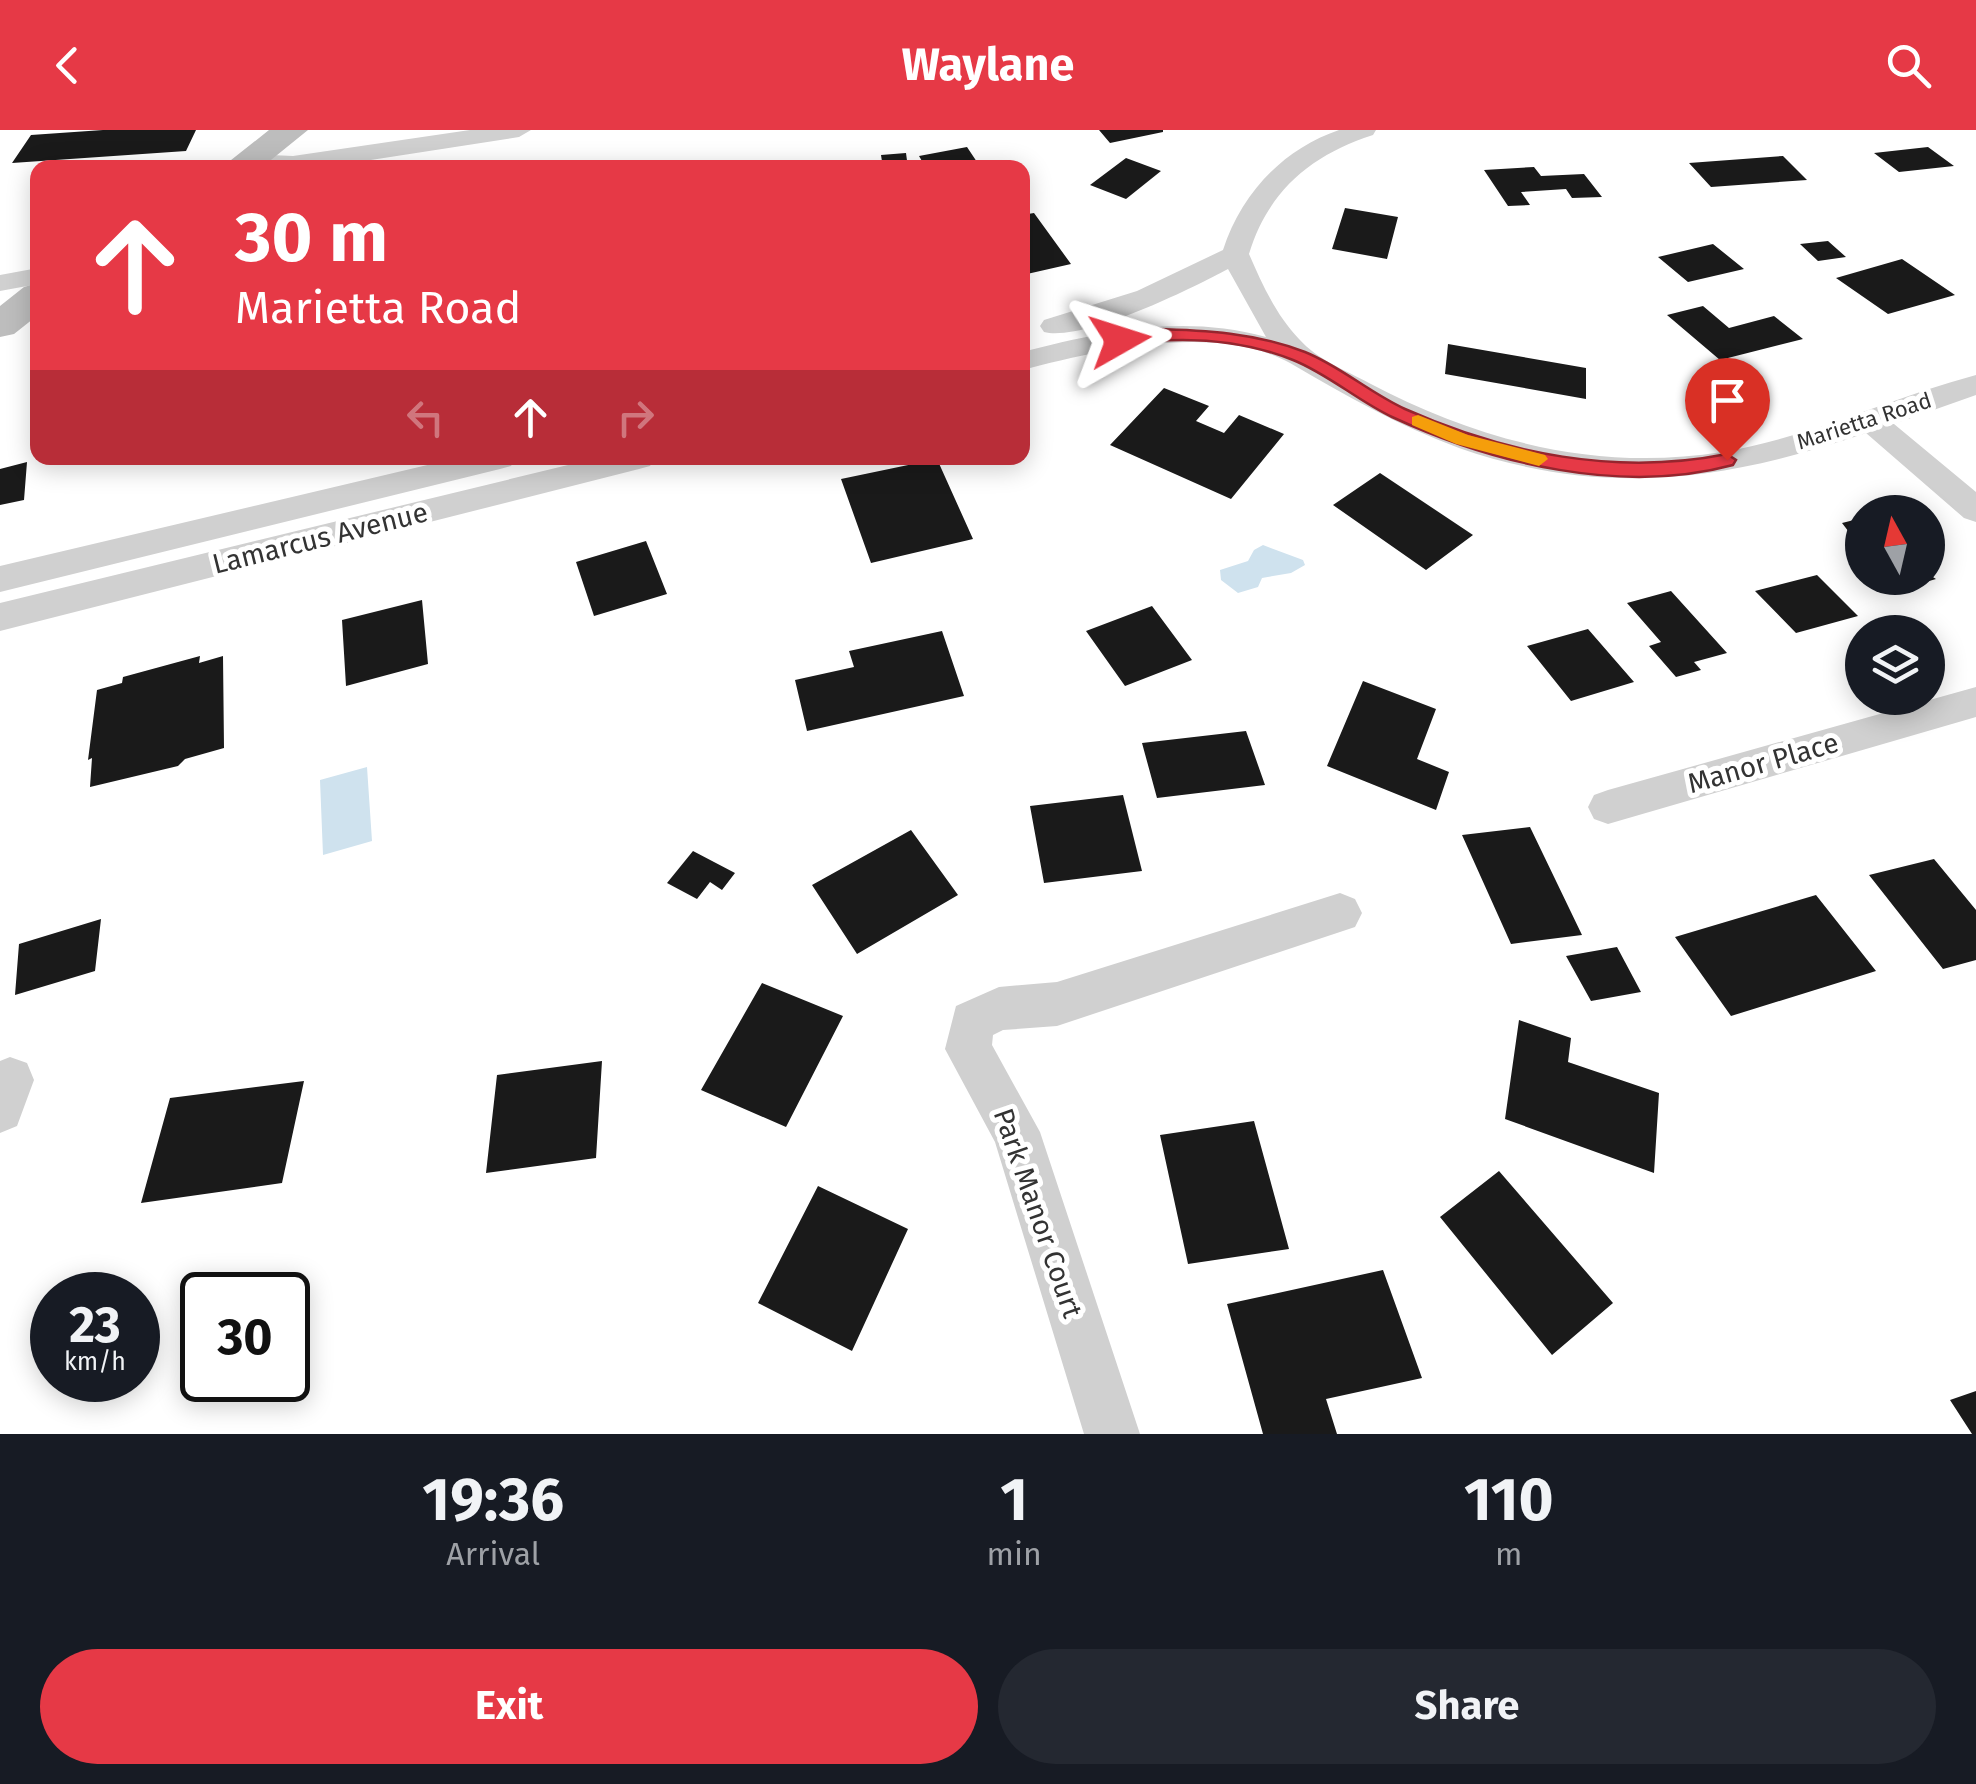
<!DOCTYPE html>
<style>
body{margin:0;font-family:"Fira Sans",sans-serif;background:#242831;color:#f1f3f6;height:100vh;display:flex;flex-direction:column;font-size:38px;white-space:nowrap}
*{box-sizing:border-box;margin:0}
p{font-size:32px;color:#9ea1a6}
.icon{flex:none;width:55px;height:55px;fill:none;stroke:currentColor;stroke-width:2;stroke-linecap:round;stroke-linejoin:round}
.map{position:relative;height:1304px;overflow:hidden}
.side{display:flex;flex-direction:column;background:#171b24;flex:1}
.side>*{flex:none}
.top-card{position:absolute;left:30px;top:30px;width:1000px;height:305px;border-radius:20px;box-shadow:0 5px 25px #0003;background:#e63946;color:#fff;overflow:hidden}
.needle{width:65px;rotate:352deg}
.fabs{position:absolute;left:1845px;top:365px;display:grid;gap:20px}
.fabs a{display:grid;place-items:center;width:100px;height:100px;border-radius:50%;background:#171b24;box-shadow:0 5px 25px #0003;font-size:50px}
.speed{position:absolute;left:30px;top:1142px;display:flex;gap:20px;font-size:50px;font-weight:700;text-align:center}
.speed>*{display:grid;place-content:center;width:130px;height:130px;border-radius:50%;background:#171b24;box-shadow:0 5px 25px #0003;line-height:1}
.speed small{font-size:25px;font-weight:400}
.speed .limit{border:5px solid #111;border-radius:15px;background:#fff;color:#111}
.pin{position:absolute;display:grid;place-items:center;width:85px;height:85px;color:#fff;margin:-102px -42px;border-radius:50% 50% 50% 0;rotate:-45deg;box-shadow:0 0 10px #0007}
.pin .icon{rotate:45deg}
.me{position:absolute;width:110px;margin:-55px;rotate:84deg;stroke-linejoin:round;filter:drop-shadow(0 0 8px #0008)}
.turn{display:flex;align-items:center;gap:35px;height:210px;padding:0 40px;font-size:45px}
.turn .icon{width:130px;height:130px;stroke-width:2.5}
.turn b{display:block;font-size:70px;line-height:85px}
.lanes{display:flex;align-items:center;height:95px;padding:0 40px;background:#0003;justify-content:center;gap:50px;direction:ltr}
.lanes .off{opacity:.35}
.eta{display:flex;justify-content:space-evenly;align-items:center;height:170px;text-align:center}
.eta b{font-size:60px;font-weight:700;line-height:70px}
.button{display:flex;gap:20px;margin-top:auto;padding:20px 40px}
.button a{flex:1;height:115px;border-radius:60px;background:#e63946;color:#fff;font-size:40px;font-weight:700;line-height:115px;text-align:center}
.button a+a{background:#242831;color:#f1f3f6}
header{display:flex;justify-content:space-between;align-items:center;height:130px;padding:0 40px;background:#e63946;color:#fff;font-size:45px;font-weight:700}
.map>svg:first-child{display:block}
</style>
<header><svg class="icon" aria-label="back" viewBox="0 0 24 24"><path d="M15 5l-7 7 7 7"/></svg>Waylane<svg class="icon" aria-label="search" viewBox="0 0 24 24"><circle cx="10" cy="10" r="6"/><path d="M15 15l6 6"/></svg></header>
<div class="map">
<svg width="1976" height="1304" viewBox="0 0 1976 1304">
<rect width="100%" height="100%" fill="#fff"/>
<!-- water -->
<path fill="#cfe2ee" d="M1263,415l40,15 2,5 -14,8 -29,5 -4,9 -20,6 -17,-13 -1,-10 28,-9 6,-11z
M367,637l5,74 -49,14 -3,-75z"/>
<!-- building -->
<path fill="#1a1a1a" d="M103,0h93l-10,21 -174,12 19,-28z
M1099,0h64v2l-53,11z
M967,17l14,21h-55l-7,-12z
M1928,17l26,19 -55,6 -25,-19z
M906,23l2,15h-25l-2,-13z
M1783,26l24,24 -96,7 -22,-24z
M1126,28l35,13 -35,28 -36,-14z
M1534,37l7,9 43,-2 18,23 -30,1 -6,-9 -45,3 9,13 -22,1 -24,-36z
M1345,78l53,9 -11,42 -55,-10z
M1034,83l37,51 -44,10 -5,-6v-53z
M1828,111l18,16 -28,4 -18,-17z
M1713,114l31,25 -56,13 -30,-25z
M1902,129l53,36 -67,19 -52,-36z
M1703,176l26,22 45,-12 29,23 -83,21 -53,-45z
M1448,214l138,24v31l-141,-25z
M1164,258l45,18 -13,15 28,12 15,-18 45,19 -53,65 -121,-54z
M937,329l36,80 -102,24 -30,-84z
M27,332l-3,38 -24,5v-36z
M1380,343l93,62 -47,35 -93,-65z
M1862,388v31l-20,-26z
M646,411l21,53 -73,22 -18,-54z
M1928,444l8,5 -38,11 -13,-12h43z
M1817,445l41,41 -62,17 -41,-42z
M1671,461l56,62 -33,9 7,8 -25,7 -27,-31 12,-4 -34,-39z
M422,470l6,64 -82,22 -4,-66z
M1152,476l40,54 -67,26 -39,-55z
M1588,499l46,53 -63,19 -44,-55z
M942,501l22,65 -157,35 -12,-51 59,-13 -5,-16z
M200,526l-1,7 24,-7 1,92 -39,11 -7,7 -88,21 2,-29 -4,2 9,-70 25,-7 1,-6z
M1363,551l73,28 -19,50 32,13 -13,38 -109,-44z
M1246,601l19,54 -108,13 -15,-55z
M1123,665l19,76 -98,12 -14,-77z
M1530,697l52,108 -71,9 -49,-109z
M911,700l47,65 -101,59 -45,-69z
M693,721l42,22 -13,17 -12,-8 -13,17 -30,-16z
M1934,729l42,51v50l-33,9 -74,-94z
M1816,765l60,76 -145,45 -56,-79z
M101,789l-6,52 -80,24 4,-51z
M1617,817l24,45 -50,9 -25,-45z
M762,853l81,33 -57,111 -85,-37z
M1519,890l52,18 -3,24 91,31 -5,80 -149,-54z
M602,931l-6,97 -110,15 11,-98z
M304,951l-22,102 -141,20 29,-105z
M1254,991l35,128 -101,15 -28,-129z
M1499,1041l114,132 -61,52 -112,-138z
M818,1056l90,43 -56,122 -94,-48z
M1383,1140l39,108 -96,21 11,35h-74l-36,-130z
M1976,1261v43h-4l-22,-34z"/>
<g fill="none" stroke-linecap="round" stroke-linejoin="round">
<!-- street -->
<path fill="#d0d0d0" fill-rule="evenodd" d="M470,0h61l-12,7 -200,31h-74l-8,-7 12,-7 44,2z
M1339,0h37l-3,5c-62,20 -105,56 -124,119 13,30 27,61 50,85 19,21 46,31 70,44 110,58 228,89 353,69 89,-15 168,-54 254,-77v20l-82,29 82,68v30l-12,-4 -98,-85c-141,48 -263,65 -407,15 -60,-22 -114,-53 -169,-85 -74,-41 -191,-13 -268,7v-18c83,-21 160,-38 244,-15l-38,-68c-37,20 -145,73 -184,63l-4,-6 4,-6 93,-29 86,-41c18,-56 60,-101 116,-120z
M38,138v16l-38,7v-16z
M457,328h59l-5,8 -11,3 -500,123v-26z
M597,328h58l-5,8 -11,3 -639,162v-28z
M1976,557v30l-368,107 -14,-5 -6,-12 6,-12 14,-5z
M1340,763l15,6 7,14 -7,14 -298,99 -54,4 -10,5 -1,10 48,87 100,302h-56l-89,-292 -50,-93 11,-43 43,-19 58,-5z
M10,927l17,6 7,17 -17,46 -17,7v-72z"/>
<!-- secondary -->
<path fill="#bdbdbd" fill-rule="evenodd" d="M269,0h39l-47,38h-40z
M38,153v32l-24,19 -14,3v-31l24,-19z"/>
</g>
<!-- route -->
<path fill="#e63946" stroke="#96252e" stroke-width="2.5" d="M1154,199c51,1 102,4 151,23 35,14 65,41 100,57 101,45 212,67 322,45l9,6 -3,5c-111,30 -239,-1 -341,-48 -34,-16 -64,-43 -99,-57 -55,-22 -115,-24 -173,-15l-8,-5 8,-6z"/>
<!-- slow -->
<path fill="#f59e0b" d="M1418,285l50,20 77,20 3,4 -9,7 -83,-22 -44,-19v-8z"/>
<g text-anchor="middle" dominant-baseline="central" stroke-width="10" stroke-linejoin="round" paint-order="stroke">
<!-- far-street labels -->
<g font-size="22" fill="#333" stroke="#fff">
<text transform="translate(1864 291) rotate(-18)">Marietta Road</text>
</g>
<!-- street labels -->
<g font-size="28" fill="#333" stroke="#fff">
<text transform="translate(320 408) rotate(-14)">Lamarcus Avenue</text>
<text transform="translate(1763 633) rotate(-16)">Manor Place</text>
<text transform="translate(1038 1083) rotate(71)">Park Manor Court</text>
</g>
</g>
</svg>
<div class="fabs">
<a><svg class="needle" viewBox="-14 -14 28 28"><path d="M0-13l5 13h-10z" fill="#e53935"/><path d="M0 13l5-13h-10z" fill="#9ea1a6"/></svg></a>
<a><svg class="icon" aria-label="layers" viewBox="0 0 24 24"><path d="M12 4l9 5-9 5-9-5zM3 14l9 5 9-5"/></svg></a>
</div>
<div class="speed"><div>23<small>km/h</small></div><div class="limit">30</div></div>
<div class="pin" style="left:1727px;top:330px;background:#d93025"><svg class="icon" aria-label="arrive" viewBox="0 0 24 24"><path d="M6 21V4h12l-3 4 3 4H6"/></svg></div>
<svg class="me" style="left:1120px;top:210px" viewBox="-20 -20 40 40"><path d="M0-17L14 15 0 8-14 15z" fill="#e63946" stroke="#fff" stroke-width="4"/></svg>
<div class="top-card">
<div class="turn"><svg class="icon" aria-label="ahead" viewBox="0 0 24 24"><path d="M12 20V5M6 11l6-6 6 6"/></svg><div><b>30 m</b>Marietta Road</div></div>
<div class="lanes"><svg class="icon off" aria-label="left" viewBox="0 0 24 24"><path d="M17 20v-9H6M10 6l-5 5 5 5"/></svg><svg class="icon" aria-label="ahead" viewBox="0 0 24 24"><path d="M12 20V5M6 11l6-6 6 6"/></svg><svg class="icon off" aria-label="right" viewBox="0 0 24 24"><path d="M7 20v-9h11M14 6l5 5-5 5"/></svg></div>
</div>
</div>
<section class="side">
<div class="eta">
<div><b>19:36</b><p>Arrival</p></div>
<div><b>1</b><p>min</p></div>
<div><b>110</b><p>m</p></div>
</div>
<div class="button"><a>Exit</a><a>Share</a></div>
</section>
